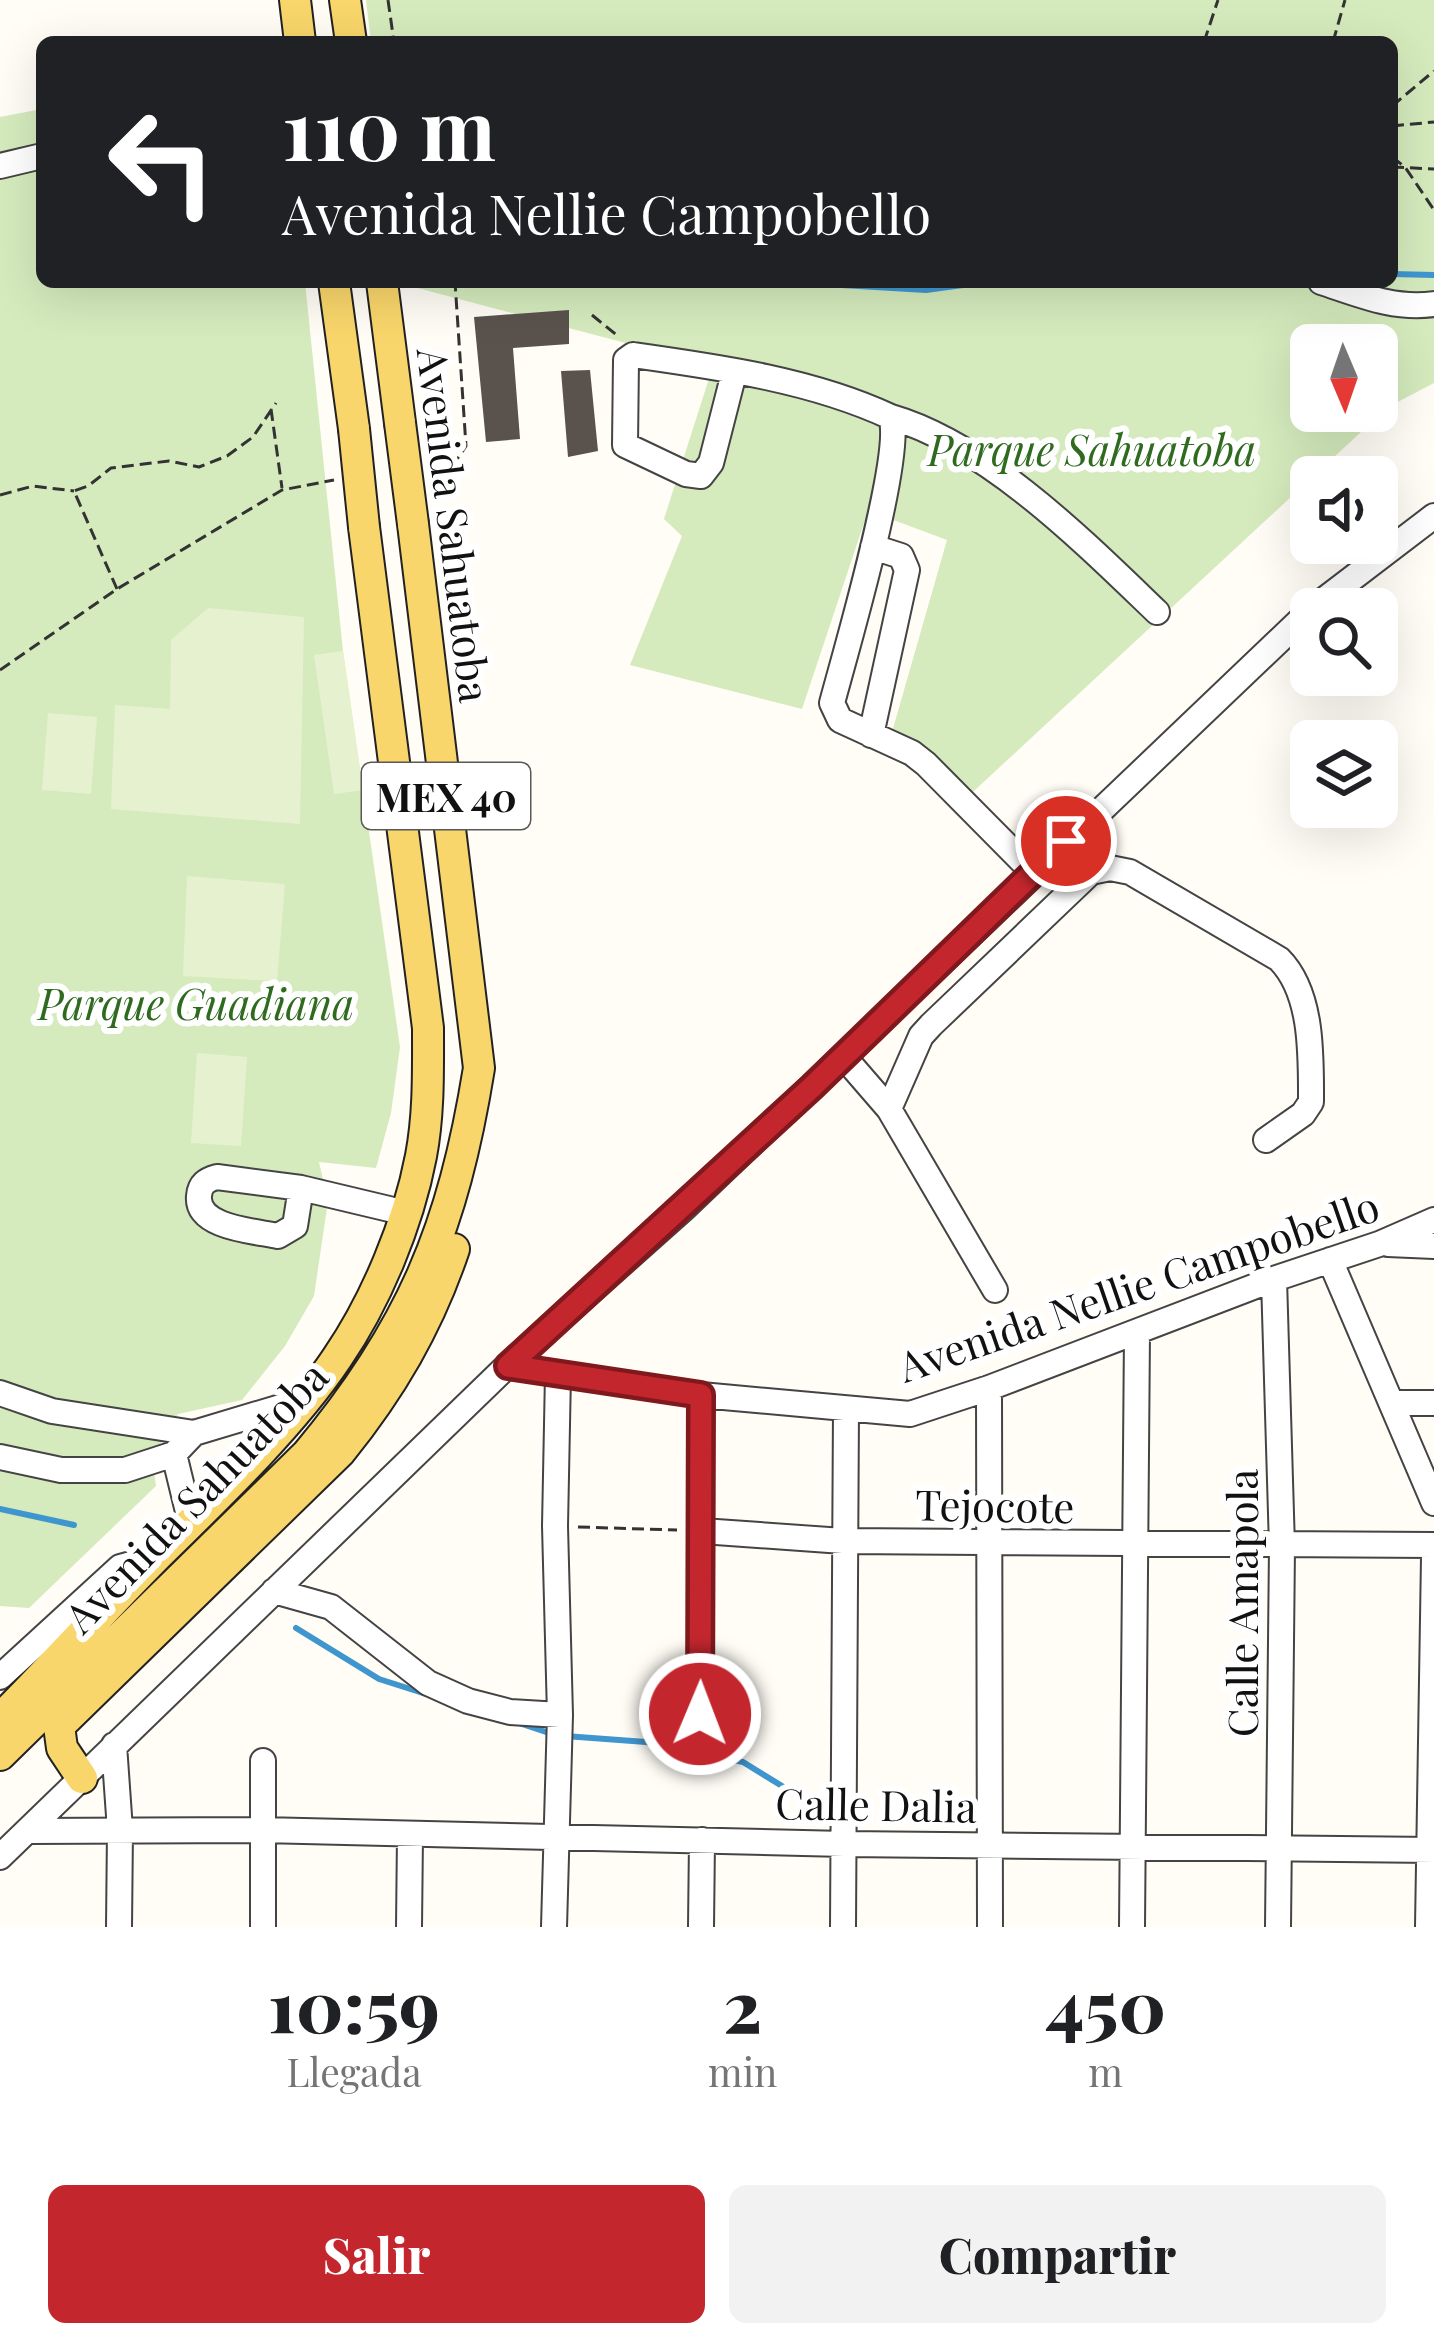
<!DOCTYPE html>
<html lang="es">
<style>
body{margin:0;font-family:"Playfair Display",serif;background:#f2f2f2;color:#202124;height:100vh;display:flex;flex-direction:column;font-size:45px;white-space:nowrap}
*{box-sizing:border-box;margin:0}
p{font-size:39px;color:#757577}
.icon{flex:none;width:66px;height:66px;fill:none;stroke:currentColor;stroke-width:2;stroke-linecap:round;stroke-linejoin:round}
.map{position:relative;height:1927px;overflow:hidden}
.side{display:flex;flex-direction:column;background:#fff;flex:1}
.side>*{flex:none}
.hud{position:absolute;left:36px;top:36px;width:1362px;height:252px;border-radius:18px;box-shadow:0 12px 48px #0002;background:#202124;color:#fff;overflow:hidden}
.needle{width:78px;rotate:178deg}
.tools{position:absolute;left:1290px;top:324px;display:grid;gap:24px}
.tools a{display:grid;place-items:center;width:108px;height:108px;border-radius:18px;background:#fff;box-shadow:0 12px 48px #0002;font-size:60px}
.pin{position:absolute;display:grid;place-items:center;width:102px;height:102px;color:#fff;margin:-51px;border:6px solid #fff;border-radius:50%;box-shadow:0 3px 12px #0007}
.me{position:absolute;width:132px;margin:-66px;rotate:1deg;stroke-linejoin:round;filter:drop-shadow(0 0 9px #0008)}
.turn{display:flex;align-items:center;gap:42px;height:252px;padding:0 48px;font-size:54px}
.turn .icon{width:156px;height:156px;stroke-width:2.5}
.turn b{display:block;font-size:84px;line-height:102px}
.eta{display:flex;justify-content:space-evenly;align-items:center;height:204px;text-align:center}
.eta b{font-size:72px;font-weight:800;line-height:84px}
.action{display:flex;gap:24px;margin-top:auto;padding:24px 48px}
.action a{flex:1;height:138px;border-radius:18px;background:#c4262e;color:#fff;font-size:48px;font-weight:800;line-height:138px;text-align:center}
.action a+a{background:#f2f2f2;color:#202124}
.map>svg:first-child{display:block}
</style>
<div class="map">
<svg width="1434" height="1927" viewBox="0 0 1434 1927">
<rect width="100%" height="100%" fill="#fffdf5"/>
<!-- green -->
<path fill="#d5ebbd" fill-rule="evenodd" d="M366,0h1068v383l-46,24 -427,396 -75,-50 61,-213 -59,-22 7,-88 -93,279 -172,-44 52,-129 -18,-17 49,-153 -307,-81 -1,-3h987v-240h-1021zM1311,345h66v66h-66z
M42,109v173h263l38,369 57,396 -9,66 -15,55 -57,-6 9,39 -14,95 -29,50 -43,54 -64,14 -26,44 4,28 -127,122 -29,-2v-1489z"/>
<!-- pitch -->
<path fill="#e6f2cf" d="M208,608l96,9 -4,207 -189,-15 4,-104 55,4 1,-69z
M343,651l20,139 -29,4 -20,-139z
M48,713l49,4 -6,77 -49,-4z
M187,876l98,8 -8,97 -94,-5z
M197,1053l50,4 -6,89 -50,-3z"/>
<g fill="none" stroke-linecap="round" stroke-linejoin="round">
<!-- stream -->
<path stroke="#3f96cf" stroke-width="6" d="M1392,274l42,1
M791,282l135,8 59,-8
M0,1509l74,16
M296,1628l83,51 47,15
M519,1723l33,11
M565,1736l81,6 97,20 73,45"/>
</g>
<!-- building -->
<path fill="#5a524d" d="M569,310v34l-56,4 7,91 -34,3 -12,-125z
M590,370l8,81 -30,6 -7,-86z"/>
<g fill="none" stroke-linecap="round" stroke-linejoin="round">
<!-- minor casing -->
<g stroke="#444" stroke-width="28">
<path id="minor" d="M0,166l42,-10
M1321,282c37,12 73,28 113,22
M734,373l-23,90 -10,13 -15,-2 -61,-29 1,-85 7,-5c85,12 179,25 258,62 13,37 -46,237 -59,286l8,17 72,33 14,11 107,108
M891,417c97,28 194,126 266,195
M1312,609l122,-93
M871,735l36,-165 -6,-14 -28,-9
M844,1057l45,52 106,181
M889,1109l32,-73 10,-11 160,-153 19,-4 20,4 149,87c34,34 32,97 32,143l-8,12 -37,26
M301,1188l-6,38 -17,10c-23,-5 -82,-8 -79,-40 1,-12 7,-16 18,-19l84,11 105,25
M1388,1244l46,2
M1330,1260l104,243
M1274,1279l8,268 -4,380
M507,1366l194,29 209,19 79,-26 285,-109 105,-35 55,-24
M989,1388l1,539
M0,1393l52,18 142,22 110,-33
M1392,1403h42
M174,1454l17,70
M0,1457l61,13h64l49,-16 20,-21
M702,1531l141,10 591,4
M274,1591l57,16 97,76 40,18 42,11 50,3
M0,1677l120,-110 33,-9
M700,1714l1,-319
M114,1745l6,85 -1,97
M28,1831l234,-1 582,14 590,6
M0,1857l507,-491 176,-157 628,-599
M263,1927v-166
M409,1927l1,-92
M554,1927l6,-212 -5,-189 3,-152
M701,1927l1,-87
M843,1927l3,-518
M1132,1927l5,-594
M1428,1927l6,-370"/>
</g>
<!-- major casing -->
<g stroke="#222" stroke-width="34">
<path id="major" d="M295,0l5,42
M345,0l6,42
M334,282l20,147
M382,282l18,141
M0,1719c54,-54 105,-111 159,-165 57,-56 134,-130 178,-196 39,-57 71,-134 84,-202 8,-42 7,-85 7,-128l-64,-501
M0,1755l307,-301c105,-126 146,-225 172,-386l-66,-544
M82,1778l-20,-30 -3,-22 281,-274c51,-63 88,-126 114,-203"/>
</g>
<!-- path -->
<path stroke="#333" stroke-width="3" stroke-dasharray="12 6" stroke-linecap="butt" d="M388,0l6,42
M1204,42l14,-42
M1333,42l12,-42
M1392,106l42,-35
M1392,126l42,-4
M1392,157l13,10 29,43
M1392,167l42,2
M592,315l27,22
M271,409l11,79
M434,473l22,-12 10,-15 -11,-164
M0,495l33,-9 41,5
M117,589l-43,-98 14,-5 23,-18 58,-7 30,6 28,-11 26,-19 23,-34
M0,670l117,-81 165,-99 52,-10
M578,1527l99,3"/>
<!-- minor -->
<use href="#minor" stroke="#fff" stroke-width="24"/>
<!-- major -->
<use href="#major" stroke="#f9d66b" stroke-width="30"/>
<!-- major-bridge casing -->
<g stroke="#222" stroke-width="34" stroke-linecap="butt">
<path id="major-bridge" d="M400,423l13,101
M354,429l10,98"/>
</g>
<!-- major-bridge -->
<use href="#major-bridge" stroke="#f9d66b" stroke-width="30"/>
</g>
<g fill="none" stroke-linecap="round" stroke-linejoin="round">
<!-- route casing -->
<g stroke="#7f191e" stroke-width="30">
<path id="route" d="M700,1714l1,-319 -193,-29 304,-279 254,-246"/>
</g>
<!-- route -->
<use href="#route" stroke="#c4262e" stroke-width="21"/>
</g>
<g text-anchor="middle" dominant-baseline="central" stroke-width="12" stroke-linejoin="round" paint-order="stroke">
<!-- shield labels -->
<rect fill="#fff" stroke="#585858" stroke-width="3" x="362" y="763" width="168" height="66" rx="9"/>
<g font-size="39" font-weight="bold" fill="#111">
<text x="446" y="796">MEX 40</text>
</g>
<!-- park labels -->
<g font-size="42" font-style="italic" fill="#2f6b1f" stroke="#fff">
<text x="1092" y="449">Parque Sahuatoba</text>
<text x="196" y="1003">Parque Guadiana</text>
</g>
<!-- street labels -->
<g font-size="42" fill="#111" stroke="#fff">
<text transform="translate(455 525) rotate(83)">Avenida Sahuatoba</text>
<text transform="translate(1138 1285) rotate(-19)">Avenida Nellie Campobello</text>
<text transform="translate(195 1496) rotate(-46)">Avenida Sahuatoba</text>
<text transform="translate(995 1505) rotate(1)">Tejocote</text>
<text transform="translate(1241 1603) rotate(-90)">Calle Amapola</text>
<text transform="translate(876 1804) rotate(1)">Calle Dalia</text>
</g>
</g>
</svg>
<div class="tools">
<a><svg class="needle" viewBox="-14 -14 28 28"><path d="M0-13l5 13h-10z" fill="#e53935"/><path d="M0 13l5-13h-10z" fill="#757577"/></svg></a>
<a><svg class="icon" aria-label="sound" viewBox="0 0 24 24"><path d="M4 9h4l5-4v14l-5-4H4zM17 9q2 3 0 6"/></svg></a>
<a><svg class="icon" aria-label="search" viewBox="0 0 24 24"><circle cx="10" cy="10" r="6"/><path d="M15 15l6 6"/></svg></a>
<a><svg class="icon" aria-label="layers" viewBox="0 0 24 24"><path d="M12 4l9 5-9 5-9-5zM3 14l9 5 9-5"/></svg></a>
</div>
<div class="pin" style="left:1066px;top:841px;background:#d93025"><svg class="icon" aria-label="arrive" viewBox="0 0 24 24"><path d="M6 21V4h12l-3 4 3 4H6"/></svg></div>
<svg class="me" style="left:700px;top:1714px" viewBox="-20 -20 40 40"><circle r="17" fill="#c4262e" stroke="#fff" stroke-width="3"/><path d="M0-11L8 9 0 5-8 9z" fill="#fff"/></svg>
<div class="hud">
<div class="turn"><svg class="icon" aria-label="left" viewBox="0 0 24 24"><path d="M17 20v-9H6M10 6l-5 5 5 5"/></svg><div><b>110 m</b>Avenida Nellie Campobello</div></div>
</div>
</div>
<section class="side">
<div class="eta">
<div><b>10:59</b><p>Llegada</p></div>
<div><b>2</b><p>min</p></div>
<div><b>450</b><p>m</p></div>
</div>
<div class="action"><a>Salir</a><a>Compartir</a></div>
</section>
